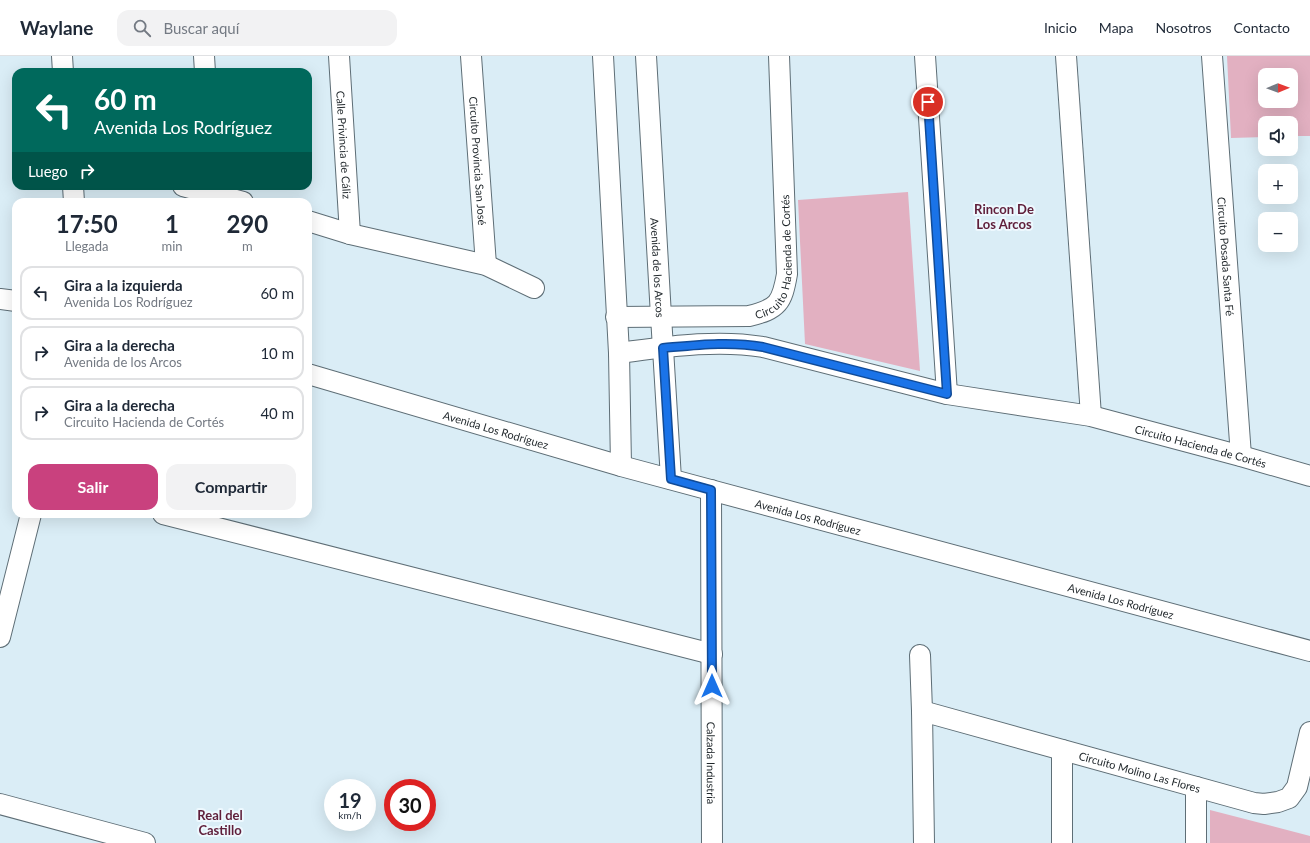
<!DOCTYPE html>
<html lang="es">
<meta charset="utf-8">
<style>
body{margin:0;font-family:Lato,sans-serif;background:#f2f2f3;color:#1f2937;height:100vh;display:flex;flex-direction:column;font-size:15px;white-space:nowrap}
*{box-sizing:border-box;margin:0}
p{font-size:13px;color:#747a83}
.icon{flex:none;width:22px;height:22px;fill:none;stroke:currentColor;stroke-width:2;stroke-linecap:round;stroke-linejoin:round}
.map{position:relative;flex:1;overflow:hidden}
.drawer{position:absolute;left:12px;top:142px;width:300px;height:320px;display:flex;flex-direction:column;background:#fff;border-radius:12px;box-shadow:0 4px 16px #0002}
.drawer>*{flex:none}
.banner{position:absolute;left:12px;top:12px;width:300px;height:122px;border-radius:12px;box-shadow:0 4px 16px #0002;background:#00695c;color:#fff;overflow:hidden}
.needle{width:26px;rotate:89deg}
.controls{position:absolute;left:1258px;top:12px;display:grid;gap:8px}
.controls a{display:grid;place-items:center;width:40px;height:40px;border-radius:8px;background:#fff;box-shadow:0 4px 16px #0002;font-size:20px}
.speed{position:absolute;left:324px;top:723px;display:flex;gap:8px;font-size:20px;font-weight:700;text-align:center}
.speed>*{display:grid;place-content:center;width:52px;height:52px;border-radius:50%;background:#fff;box-shadow:0 4px 16px #0002;line-height:1}
.speed small{font-size:10px;font-weight:400}
.speed .limit{border:6px solid #d22;background:#fff;color:#111}
.pin{position:absolute;display:grid;place-items:center;width:34px;height:34px;color:#fff;margin:-17px;border:2px solid #fff;border-radius:50%;box-shadow:0 1px 4px #0007}
.me{position:absolute;width:44px;margin:-22px;rotate:0deg;stroke-linejoin:round;filter:drop-shadow(0 0 3px #0008)}
.turn{display:flex;align-items:center;gap:14px;height:84px;padding:0 16px;font-size:18px}
.turn .icon{width:52px;height:52px;stroke-width:2.5}
.turn b{display:block;font-size:28px;line-height:34px}
.then{display:flex;align-items:center;height:38px;padding:0 16px;background:#0003;gap:8px;font-size:15px}
.eta{display:flex;justify-content:space-evenly;align-items:center;height:68px;text-align:center}
.eta b{font-size:24px;font-weight:700;line-height:28px}
.cta{display:flex;gap:8px;margin-top:auto;padding:8px 16px}
.cta a{flex:1;height:46px;border-radius:12px;background:#c9417e;color:#fff;font-size:16px;font-weight:700;line-height:46px;text-align:center}
.cta a+a{background:#f2f2f3;color:#1f2937}
ul{padding:0;list-style:none}
li{display:flex;align-items:center;gap:12px;height:54px;margin:0 8px 6px;padding:0 8px;border:2px solid #e0e1e3;border-radius:12px}
li div{flex:1}
li b{display:block;font-size:15px}
li em{font-style:normal}
header{display:flex;align-items:center;gap:24px;box-sizing:border-box;height:56px;padding:0 20px;background:#fff;border-bottom:1px solid #e0e1e3}
header strong{font-size:19px}
nav{display:flex;gap:22px;margin-inline-start:auto;font-size:14px}
.search{width:280px;height:36px;background:#f2f2f3;display:flex;align-items:center;gap:10px;box-sizing:border-box;padding:0 14px;border-radius:12px;color:#747a83;font-size:15px}
.map>svg:first-child{display:block}
</style>
<header>
<strong>Waylane</strong>
<div class="search"><svg class="icon" aria-label="search" viewBox="0 0 24 24"><circle cx="10" cy="10" r="6"/><path d="M15 15l6 6"/></svg>Buscar aquí</div>
<nav><a>Inicio</a><a>Mapa</a><a>Nosotros</a><a>Contacto</a></nav>
</header>
<div class="map">
<svg width="1310" height="787" viewBox="0 0 1310 787">
<rect width="100%" height="100%" fill="#daedf6"/>
<!-- green -->
<path fill="#e2b0c1" fill-rule="evenodd" d="M1227,0h83v80h-19v-13h-26v14l-34,1zM1265,19h26v26h-26z
M908,136l12,179 -115,-27 -7,-144z
M1210,754l100,26v7h-100z"/>
<g fill="none" stroke-linecap="round" stroke-linejoin="round">
<!-- street casing -->
<g stroke="#5e6e76" stroke-width="22">
<g id="street">
<path d="M62,0l1,16"/>
<path d="M204,0l1,16"/>
<path id="s1" d="M339,0l11,178"/>
<path id="s2" d="M471,0l15,209"/>
<path d="M603,0l16,297 2,113"/>
<path id="s3" d="M646,0l15,260 10,163"/>
<path d="M925,0l22,338"/>
<path d="M1066,0l25,360"/>
<path id="s4" d="M1212,0l29,400"/>
<path d="M73,130l1,16"/>
<path d="M183,130l60,16"/>
<path d="M308,165l42,13 136,31 48,23"/>
<path d="M0,243l16,2"/>
<path id="s5" d="M616,261l133,-1c29,-7 33,-13 38,-42l-8,-218"/>
<path id="s6" d="M619,297c47,-6 97,-14 144,-6l184,47 144,22 150,40 69,20"/>
<path id="s7" d="M308,318l313,92 689,185"/>
<path id="s8" d="M711,434l1,353"/>
<path d="M163,458l549,140"/>
<path d="M0,581l31,-123"/>
<path d="M920,599l2,56 2,132"/>
<path id="s9" d="M922,655l332,92 10,1 14,-2 11,-4 8,-11 13,-55"/>
<path d="M1062,694v93"/>
<path d="M1196,731v56"/>
<path d="M0,748l145,39"/>
</g>
</g>
<!-- street -->
<use href="#street" stroke="#fff" stroke-width="20"/>
</g>
<g fill="none" stroke-linecap="round" stroke-linejoin="round">
<!-- route casing -->
<g stroke="#114b97" stroke-width="10">
<path id="route" d="M712,630l-1,-196 -40,-11 -8,-131c34,-3 67,-7 100,-1l184,47 -19,-292"/>
</g>
<!-- route -->
<use href="#route" stroke="#1a73e8" stroke-width="7"/>
</g>
<g text-anchor="middle" dominant-baseline="central" stroke-width="4" stroke-linejoin="round" paint-order="stroke">
<!-- street labels -->
<g font-size="11" fill="#1e2529" stroke="#edf8fe">
<text stroke="none"><textPath href="#s1" startOffset="89">Calle Privincia de Cáliz</textPath></text>
<text stroke="none"><textPath href="#s2" startOffset="105">Circuito Provincia San José</textPath></text>
<text stroke="none"><textPath href="#s5" startOffset="207">Circuito Hacienda de Cortés</textPath></text>
<text stroke="none"><textPath href="#s4" startOffset="201">Circuito Posada Santa Fé</textPath></text>
<text stroke="none"><textPath href="#s3" startOffset="212">Avenida de los Arcos</textPath></text>
<text stroke="none"><textPath href="#s7" startOffset="196">Avenida Los Rodríguez</textPath></text>
<text stroke="none"><textPath href="#s6" startOffset="594">Circuito Hacienda de Cortés</textPath></text>
<text stroke="none"><textPath href="#s7" startOffset="520">Avenida Los Rodríguez</textPath></text>
<text stroke="none"><textPath href="#s7" startOffset="844">Avenida Los Rodríguez</textPath></text>
<text stroke="none"><textPath href="#s8" startOffset="273">Calzada Industria</textPath></text>
<text stroke="none"><textPath href="#s9" startOffset="226">Circuito Molino Las Flores</textPath></text>
</g>
<!-- quarter labels -->
<g font-size="13" font-weight="bold" fill="#5f1e3a" stroke="#edf8fe">
<text x="1004" y="153">Rincon De<tspan x="1004" dy="15">Los Arcos</tspan></text>
<text x="220" y="759">Real del<tspan x="220" dy="15">Castillo</tspan></text>
</g>
</g>
</svg>
<div class="controls">
<a><svg class="needle" viewBox="-14 -14 28 28"><path d="M0-13l5 13h-10z" fill="#e53935"/><path d="M0 13l5-13h-10z" fill="#747a83"/></svg></a>
<a><svg class="icon" aria-label="sound" viewBox="0 0 24 24"><path d="M4 9h4l5-4v14l-5-4H4zM17 9q2 3 0 6"/></svg></a>
<a>+</a>
<a>−</a>
</div>
<div class="speed"><div>19<small>km/h</small></div><div class="limit">30</div></div>
<div class="pin" style="left:928px;top:46px;background:#d93025"><svg class="icon" aria-label="arrive" viewBox="0 0 24 24"><path d="M6 21V4h12l-3 4 3 4H6"/></svg></div>
<svg class="me" style="left:712px;top:630px" viewBox="-20 -20 40 40"><path d="M0-17L14 15 0 8-14 15z" fill="#1a73e8" stroke="#fff" stroke-width="4"/></svg>
<div class="banner">
<div class="turn"><svg class="icon" aria-label="left" viewBox="0 0 24 24"><path d="M17 20v-9H6M10 6l-5 5 5 5"/></svg><div><b>60 m</b>Avenida Los Rodríguez</div></div>
<div class="then">Luego<svg class="icon" aria-label="right" viewBox="0 0 24 24"><path d="M7 20v-9h11M14 6l5 5-5 5"/></svg></div>
</div>
<section class="drawer">
<div class="eta">
<div><b>17:50</b><p>Llegada</p></div>
<div><b>1</b><p>min</p></div>
<div><b>290</b><p>m</p></div>
</div>
<ul>
<li><svg class="icon" aria-label="left" viewBox="0 0 24 24"><path d="M17 20v-9H6M10 6l-5 5 5 5"/></svg><div><b>Gira a la izquierda</b><p>Avenida Los Rodríguez</p></div><em>60 m</em></li>
<li><svg class="icon" aria-label="right" viewBox="0 0 24 24"><path d="M7 20v-9h11M14 6l5 5-5 5"/></svg><div><b>Gira a la derecha</b><p>Avenida de los Arcos</p></div><em>10 m</em></li>
<li><svg class="icon" aria-label="right" viewBox="0 0 24 24"><path d="M7 20v-9h11M14 6l5 5-5 5"/></svg><div><b>Gira a la derecha</b><p>Circuito Hacienda de Cortés</p></div><em>40 m</em></li>
</ul>
<div class="cta"><a>Salir</a><a>Compartir</a></div>
</section>
</div>
